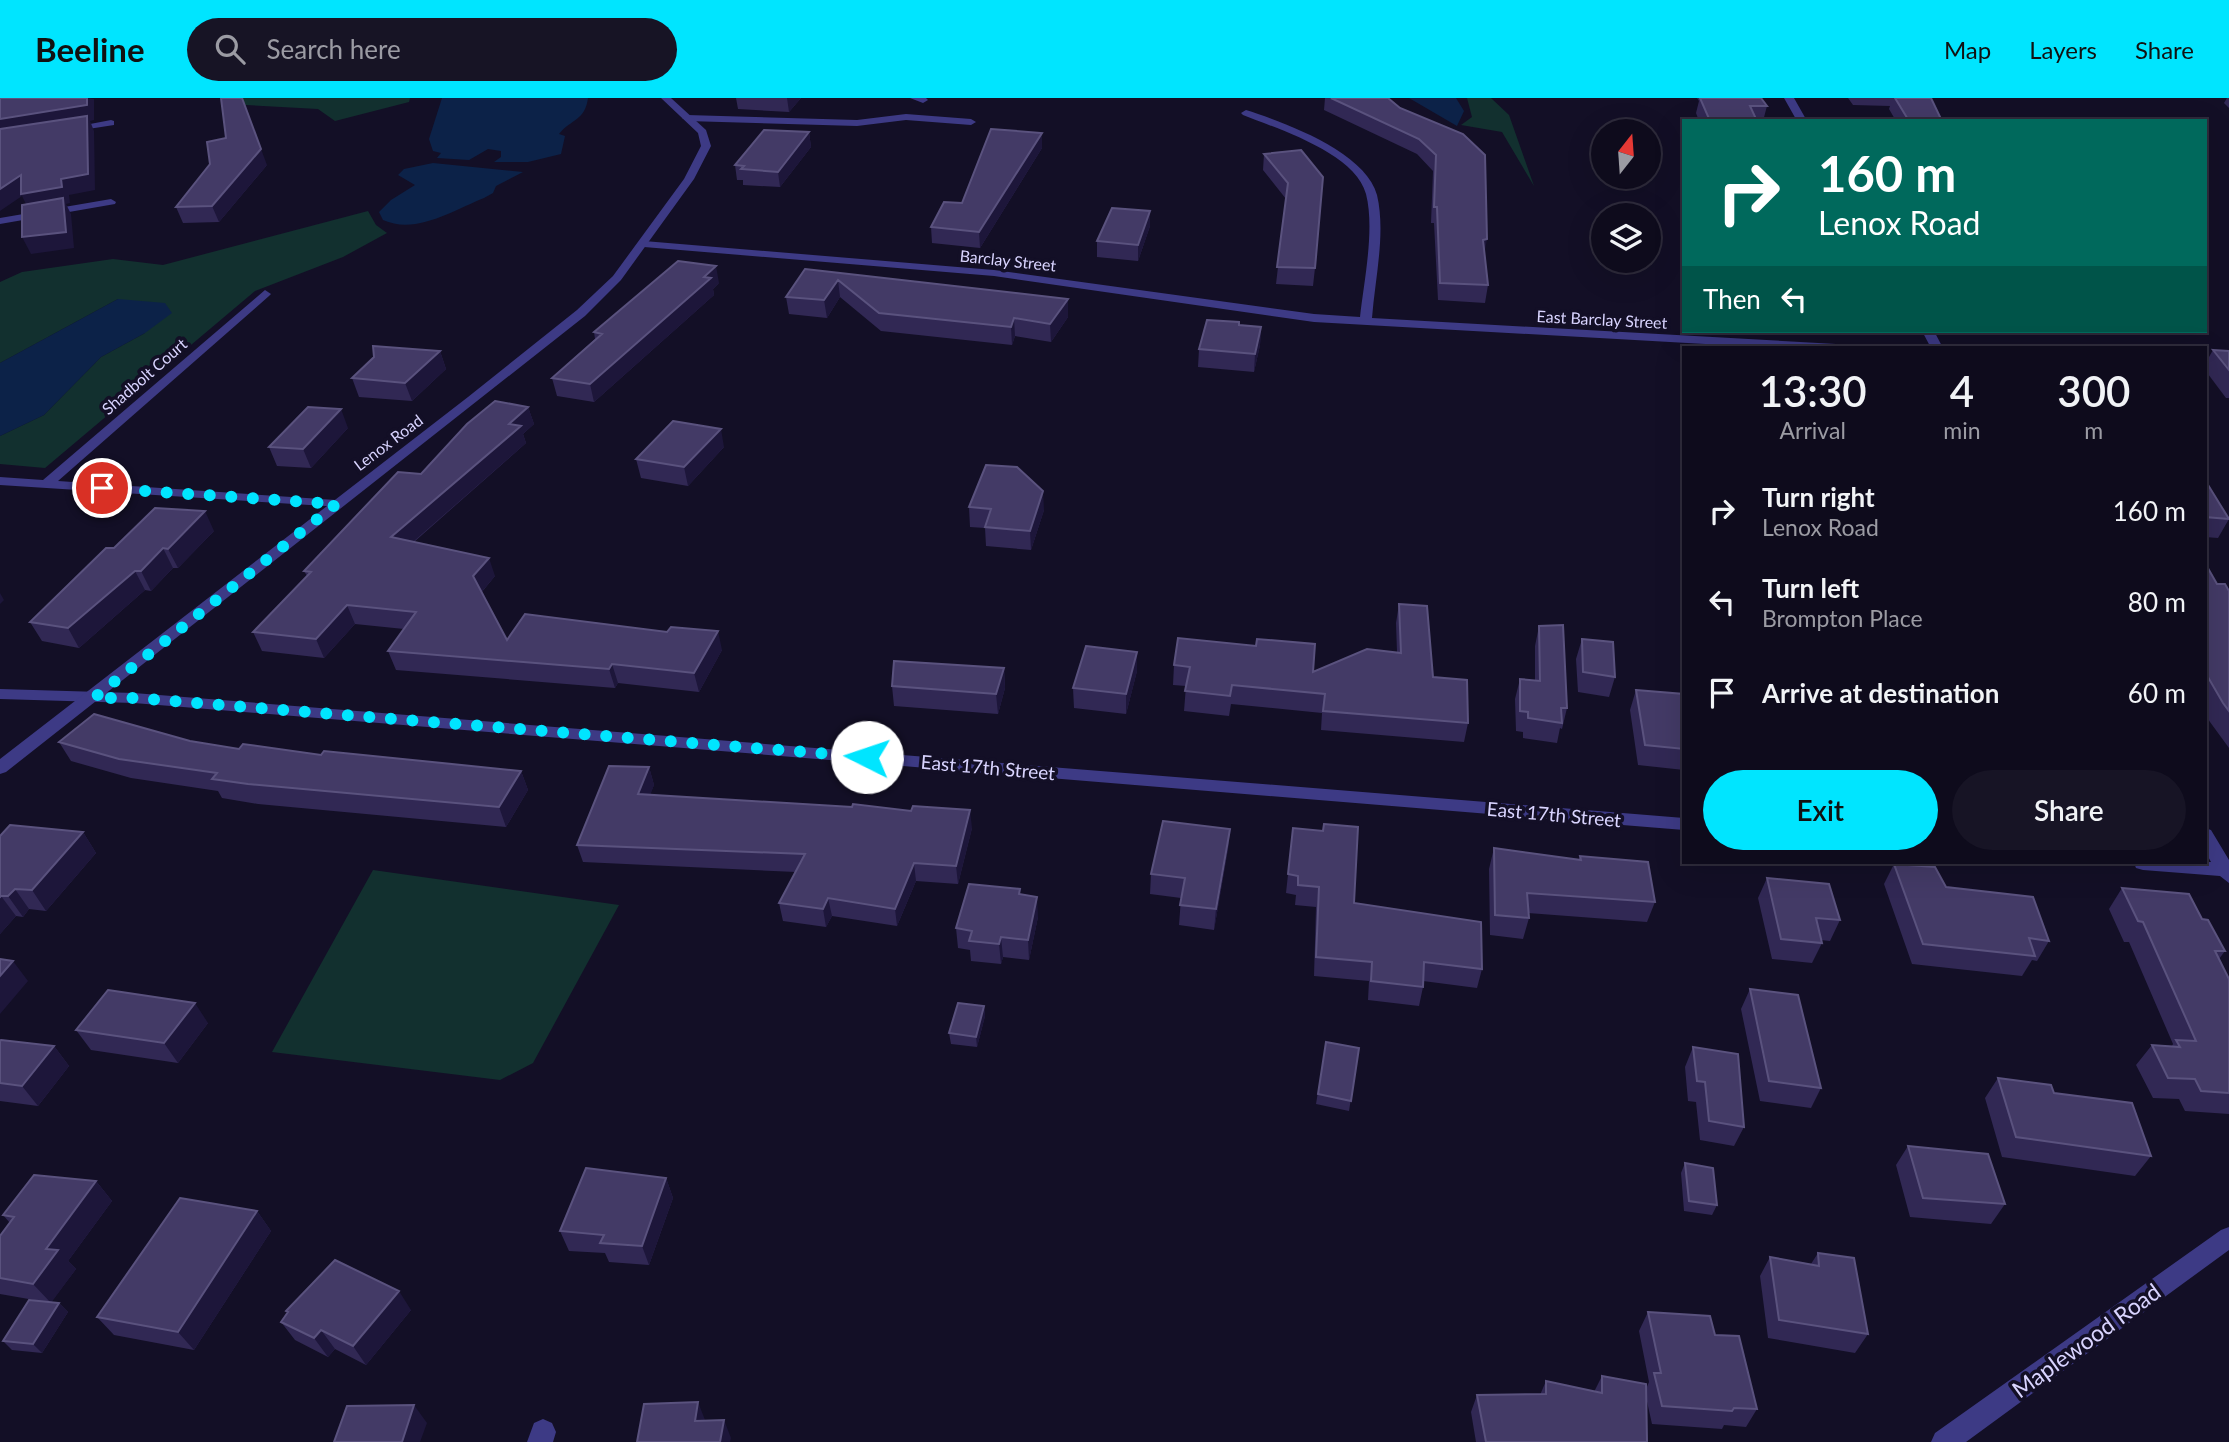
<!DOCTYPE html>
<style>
body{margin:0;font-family:Lato,sans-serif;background:#171425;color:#f1f3f6;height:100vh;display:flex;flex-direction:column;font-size:26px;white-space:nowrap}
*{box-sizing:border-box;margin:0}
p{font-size:23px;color:#9b9ba3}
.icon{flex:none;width:38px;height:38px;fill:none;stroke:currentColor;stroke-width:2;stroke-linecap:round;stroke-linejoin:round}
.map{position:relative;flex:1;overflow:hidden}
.side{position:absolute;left:1682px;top:248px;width:525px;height:518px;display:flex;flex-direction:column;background:#0e0b1c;border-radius:0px;box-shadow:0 7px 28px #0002,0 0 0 2px #2e2b3b}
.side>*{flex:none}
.banner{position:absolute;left:1682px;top:21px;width:525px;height:214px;border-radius:0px;box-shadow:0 7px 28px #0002,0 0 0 2px #2e2b3b;background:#00695c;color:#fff;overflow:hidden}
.needle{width:46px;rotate:17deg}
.tools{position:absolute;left:1591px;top:21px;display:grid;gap:14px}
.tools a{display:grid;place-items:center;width:70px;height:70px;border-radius:50%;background:#0e0b1c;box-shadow:0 7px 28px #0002,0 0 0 2px #2e2b3b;font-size:35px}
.pin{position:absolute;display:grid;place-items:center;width:60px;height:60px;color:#fff;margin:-30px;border:4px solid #fff;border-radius:50%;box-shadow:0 2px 7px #0007}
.me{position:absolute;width:77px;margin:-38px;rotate:274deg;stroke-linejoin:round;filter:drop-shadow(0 0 5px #0008)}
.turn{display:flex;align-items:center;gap:24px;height:147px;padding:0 21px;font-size:32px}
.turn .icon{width:91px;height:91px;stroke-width:2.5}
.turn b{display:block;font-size:49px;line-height:60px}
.then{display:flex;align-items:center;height:66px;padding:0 21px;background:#0003;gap:14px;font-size:26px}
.eta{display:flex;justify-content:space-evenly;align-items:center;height:119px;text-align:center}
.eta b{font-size:42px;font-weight:600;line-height:49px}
.cta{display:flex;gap:14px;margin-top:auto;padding:14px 21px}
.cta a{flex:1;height:80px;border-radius:42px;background:#00e5ff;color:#111;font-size:28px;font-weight:600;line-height:80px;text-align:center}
.cta a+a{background:#171425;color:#f1f3f6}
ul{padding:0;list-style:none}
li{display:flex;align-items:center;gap:21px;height:91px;padding:0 21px}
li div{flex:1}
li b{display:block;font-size:26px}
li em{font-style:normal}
header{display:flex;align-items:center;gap:42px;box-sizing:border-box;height:98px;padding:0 35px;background:#00e5ff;color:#111}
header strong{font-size:33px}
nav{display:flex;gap:38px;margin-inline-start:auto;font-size:24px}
.search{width:490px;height:63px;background:#171425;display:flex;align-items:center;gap:18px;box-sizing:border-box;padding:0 24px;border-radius:38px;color:#9b9ba3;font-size:26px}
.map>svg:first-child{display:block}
</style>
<header>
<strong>Beeline</strong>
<div class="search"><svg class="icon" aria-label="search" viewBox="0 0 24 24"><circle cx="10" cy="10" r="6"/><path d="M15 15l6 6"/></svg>Search here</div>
<nav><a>Map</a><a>Layers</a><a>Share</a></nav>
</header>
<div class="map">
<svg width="2229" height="1344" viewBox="0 0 2229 1344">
<rect width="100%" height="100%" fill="#130f26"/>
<!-- green -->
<path fill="#12302f" d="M232,0h178l-1,4 -74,19 -17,-12 -90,-5z
M1467,0h24l18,17 25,71 -32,-54 -41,-7 11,-8z
M368,113l8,14 11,8 -44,24 -88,34 -210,177 -45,-4v-28l44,-21 57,-58 44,-24 -27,-34 -118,64v-81l22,-10 91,-13 50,6z
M373,772l246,35 -86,158 -33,17 -228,-28z"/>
<!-- water -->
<path fill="#0c2248" d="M442,0h146c-3,23 -17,21 -29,36l6,2 -4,18 -33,8h-34l7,-5v-6l-13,-2 -19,11 -32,-2 4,-5 -8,-2 -4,-12z
M1409,0h47l8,13 -7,15z
M433,65l90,9 -27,14 -3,7 -9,5c-30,12 -68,37 -101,22l-4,-8 12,-12 24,-15 -17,-10 6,-6z
M118,201l47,4 7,10 -27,20 -44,24 -57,58 -44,21v-73z"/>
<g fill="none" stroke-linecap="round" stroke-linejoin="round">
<!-- service -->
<path fill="#3d3a85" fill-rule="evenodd" d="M906,16l65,5 5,3 -5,3 -65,-5 -49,6 -170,-5 -5,-3 5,-3 170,5z"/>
<!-- minor -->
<path fill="#3d3a85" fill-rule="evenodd" d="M910,0h16l2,2 -5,3z
M1784,0h10l13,23h-10z
M1246,12c38,12 120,42 131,85 9,38 -2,84 -5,123l464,26 6,4h-66l-462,-26 -320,-46 -350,-29 -6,-3 6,-3 350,29 320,44 46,3c4,-36 15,-88 6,-123 -11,-41 -88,-65 -123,-79l-2,-2z
M111,22l3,1v4l-45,7 -5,-3z
M111,101l5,3 -1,2 -115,20v-6z
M265,192l6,4 -2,2 -211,185 278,19 7,4 -2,3 -341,-22v-8l43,3z
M1922,233h12l9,17h-12z
M0,591l134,4 1550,125v12l-1550,-127 -134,-4z
M2205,730l6,2 18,30v23l-9,-7 -77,-6 -7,-2 -2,-5 77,-1 -6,-11z
M543,1321l9,4 4,9 -3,10h-26l7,-19z"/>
<!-- tertiary -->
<path fill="#3d3a85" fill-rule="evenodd" d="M661,0h10l35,32 5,16 -17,33 -73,101 -36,36 -579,456 -6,2v-15l468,-362 109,-87 36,-34 71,-97 17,-33 -3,-13z
M2229,1129v23l-263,192h-35l4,-9 286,-203z"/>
</g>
<!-- wall -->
<path fill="#312854" d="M736,0h65l-12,14 -51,-3z
M1325,0h63l12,10 63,26 21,119 4,32 -3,18 -47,-3 -4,-77h-3l2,-52 -16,-17 -93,-44z
M1697,0h64l6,8 -4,15h-64l-3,-8 3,-12z
M1848,0h83l11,23h-46l-7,-12 1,-3 -37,-1z
M2227,0h2v10l-5,-5z
M809,34l2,15 -31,40 -37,-2v-5h-6l-2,-15z
M1042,35v15l-62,100 -48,-5 -1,-16 31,-24z
M1301,52l14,118 -2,18 -37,-2 10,-85 -23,-29 1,-16z
M267,67l-48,57 -36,1 -7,-16z
M1150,113v15l-12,35 -41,-4v-16z
M805,171l263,48 -17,25 -36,-6 -3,9 -131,-14 -41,-34 -13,21 -38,-4 -3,-17z
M719,185l-6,6 1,6 -120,107 -37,-6 -5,-18 43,-39 -1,-7z
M1239,227l22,2 -1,18 -6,27 -56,-5 1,-18z
M2213,252l16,1v47h-3l-21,-28v-6z
M440,253l6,18 -34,32 -53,-4 -7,-19z
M528,309l6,17 -11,10 3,9 -112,99 81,34 -14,17 26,47 215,10 -23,42 -81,-9 -3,5 -219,-18 -8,-19 16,-22 -49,-5 -31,34 -62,-7 -9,-19 54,-56 -3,-5z
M348,330l-37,40 -34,-2 -8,-19z
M724,349l-36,39 -47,-8 -5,-19z
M2205,382l24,39 -11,19 -13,-1z
M969,409l75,3 -13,40 -45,-4 -1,-18 -15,-1z
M214,433l-36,37h-5l-22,23 -6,-1 -66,58 -37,-7 -12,-19 84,-74z
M2205,465l12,21 12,7v157l-19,-26 -5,-8z
M1399,506l34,73 35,46 -4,19 -143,-12 1,-17 -91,-9 -2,12 -45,-5 2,-25 -13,-1 1,-20 139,7 84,-20 -1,-29z
M1539,528l28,82 -5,21 -2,-1 -3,15 -34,-5v-6l-7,-1 -1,-32 5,-20 15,2v-35z
M1582,541l33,38 -6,20 -31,-5 -2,-33z
M1004,570l1,20 -7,26 -104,-8 -2,-20z
M1137,573l-11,43 -52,-6 -1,-20z
M1636,592l48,4v76l-46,-5 -8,-55z
M190,643l49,8 282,22 7,19 -22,37 -248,-23 -36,-6 -4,-7 -87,-13 -60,-17 -12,-19z
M649,669l5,18 -4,9 322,34 -14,56 -42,-3 -19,45 -65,-10 -6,11 -43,-6 -4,-18 17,-31 -213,-10 -6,-17z
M1293,730l61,75 128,66 -5,19 -54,-7v6l-4,19 -51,-6 1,-19 -55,-5 2,-69 -21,-2 1,-10 -10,-2z
M1230,731l-2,20 -14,81 -35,-5 2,-27 -31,-4 1,-20z
M83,734l13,21 -50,58 -17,-2 -6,8 -7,-1 -16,18v-98z
M1494,750l85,12 1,-4 75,46 -8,20 -119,-9 1,5 -6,21 -33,-4 -1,-66z
M1894,766l52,23 103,54 -12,20 -5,-1 -10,16 -110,-12 -28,-80z
M1767,780l73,42 -10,21 -9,-1 1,3 -10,20 -40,-4 -14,-61z
M2122,790l80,31 23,32 -6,8 10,20v135l-44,-3 -6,-12 -26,-1 -17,-33 16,-20 20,1 1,-2 -44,-102h-5l-15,-33z
M1020,791v6l18,22 -9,43 -26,-3 -2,7 -30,-3 -1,-11 -12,-2 -2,-20z
M1750,891l71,99 -10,20 -51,-7 -19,-92z
M984,908l1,10 -8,31 -26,-3 -2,-11z
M208,925l-30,40 -87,-13 -15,-20z
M0,943l54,5 15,20 -31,40 -38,-5z
M1326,944l33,6 -10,63 -33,-7z
M1693,949l51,80 -10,19 -34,-6 -4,-38 -8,-1 -3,-34z
M1998,980l56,15 97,63 -16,20 -133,-19 -17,-59z
M1908,1048l97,58 -14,20 -81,-7 -14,-52z
M1685,1065l32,42 -5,10 -28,-4 -3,-38z
M666,1080l7,20 -24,67 -40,-3 -4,-9 -36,-2 -9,-20z
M96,1083l16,20 -44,60 8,8 -25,33 8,1 9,9 -26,41 -30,-3 -9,-9 37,-40 -40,-7v-58l10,-13 -7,-8z
M257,1113l14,20 -77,119 -80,-15 -17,-18z
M1818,1155l50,81 -13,19 -87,-15 -8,-62 10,-19 41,7z
M411,1212l-45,55 -31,-16 -7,8 -33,-17 -14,-18 6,-8 -1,-3z
M1648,1214l67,23 42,74 -11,18 -22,-2 -2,4 -70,-5 -6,-27 1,45h-171l-5,-30 6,-17h63l6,-14 48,11 8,-16 44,13 3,-7 -10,-51z"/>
<!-- shaded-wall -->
<path fill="#1d163a" d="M87,0l7,1v21l-4,1 4,10 1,59 -26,5 1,8 -4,1 5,10 3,34 -43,6 -9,-17 7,-27 -7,-14 -22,15v-22l21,-14 40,4 -61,-44v-16z
M787,0h14l-12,14z
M809,34l2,15 -31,40 -2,-15z
M1042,35v15l-62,100 -1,-16z
M261,51l6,16 -48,57 -7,-16z
M1150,113v15l-12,35v-16z
M1487,141l-3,17 -1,-16z
M716,168l3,17 -6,6 1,6 -120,107 -4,-18z
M838,182l2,17 -13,21 -3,-18z
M1068,201v18l-17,25 -1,-18z
M1014,220l1,18 -3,9 -1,-18z
M1261,229l-1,18 -6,27 1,-18z
M440,253l6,18 -34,32 -7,-18z
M528,309l6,17 -11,10 3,9 -128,112 -7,-18 118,-113z
M341,311l7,19 -37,40 -8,-19z
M721,331l3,18 -36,39 -4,-19z
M1043,393l1,19 -13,40 -1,-19z
M205,413l9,20 -36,37 -10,-19z
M163,450l10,20 -22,23 -10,-20z
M489,460l6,18 -16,19 -6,-19z
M135,473l10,19 -66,58 -11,-20z
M0,495l4,7 -4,4z
M347,507l8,19 -31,34 -8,-19z
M718,533l4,19 -23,42 -5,-19z
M1137,554v19l-11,43v-20z
M612,566l6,19 -3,5 -6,-19z
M1004,570l1,20 -7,26 -2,-20z
M649,669l5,18 -10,27 -6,-18z
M521,673l7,19 -22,37 -7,-20z
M970,712l2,18 -14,56 -2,-18z
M1230,731l-2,20 -14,81 2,-21z
M83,734l13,21 -50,58 -14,-21z
M914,765l2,18 -19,45 -2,-17z
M15,791l14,20 -6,8 -15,-21z
M1,798l15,20 -16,18v-37z
M1037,799l1,20 -9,43 -1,-20z
M828,800l4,18 -6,11 -3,-18z
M1001,839l2,20 -2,7 -2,-20z
M13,863l15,20 -28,33v-38z
M195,905l13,20 -30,40 -14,-20z
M984,908l1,10 -8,31 -1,-10z
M54,948l15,20 -31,40 -16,-20z
M666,1080l7,20 -24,67 -7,-19z
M96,1083l16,20 -44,60 8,8 -25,34 -18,-19 13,-35z
M257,1113l14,20 -77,119 -16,-18z
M399,1193l12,19 -45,55 -13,-19z
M59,1205l9,9 -26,41 -9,-9z
M321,1232l14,19 -7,8 -14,-19z
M698,1304l7,18 -2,19 -8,-18z
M414,1307l13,18 -7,19h-18z
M724,1322l7,18 -1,4h-10z"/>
<!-- building -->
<path fill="#433a66" stroke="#5a527e" stroke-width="2" d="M0,0h87v7l-87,14z
M221,0h21l19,51 -49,57 -36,1 34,-43 -3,-22 19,-4z
M1331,0h57l12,10 63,26 22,21 2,84 -4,1 5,45 -48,-2 -3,-76h-3l2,-52 -17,-16z
M1700,0h61l6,8h-17l7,15h-47z
M1895,0h36l11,23h-33z
M87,18l1,58 -27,5 1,8 -41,7v-19l-21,14v-60z
M991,31l51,4 -63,99 -48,-5 13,-25 18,1z
M764,32l45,2 -31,40 -37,-3 3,-3 -9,-1z
M1301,52l22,27 -8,91 -38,-1 11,-84 -24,-29z
M63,100l3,34 -44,5v-32z
M1112,110l38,3 -12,34 -41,-4z
M678,163l38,5 -12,11 7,1 -121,106 -38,-6 50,-44 -8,-2z
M805,171l263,30 -18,25 -36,-6 -3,9 -132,-14 -41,-33 -14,20 -38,-3z
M1207,222l32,2v3l22,2 -6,27 -56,-5z
M373,248l67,5 -35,32 -53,-5 22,-21z
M2213,252l16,1v19z
M495,303l33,6 -19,17 12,2 -130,111 98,21 -16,18 34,64 18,-26 142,18 4,-5 47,4 -24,42 -82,-9 -3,5 -221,-18 28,-39 -69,-7 -31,34 -63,-7 58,-60 -7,-1 94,-99 23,2 46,-50z
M308,309l33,2 -38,40 -34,-2z
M673,323l48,8 -37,38 -48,-8z
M986,367l31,2 26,24 -13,40 -45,-4 6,-18 -22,-2z
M2205,382l24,39 -24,-2z
M155,410l50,3 -37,38 -5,-1 -22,23h-6l-67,57 -38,-6 76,-74h8z
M2205,465l12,21h8l4,7v120l-6,-8 -18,-31z
M1399,506l28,2 6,71 34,3 1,43 -145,-12 2,-17 -93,-9 -2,11 -45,-5 5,-24 -16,-2 4,-27 78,8 1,-7 58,5 -2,28 54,-23 34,4z
M1563,527l4,83h-6l1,15 -34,-5v-6l-8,-1v-32l20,2 -1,-55z
M1582,541l31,3 2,35 -32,-5z
M1086,548l51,6 -11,42 -53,-6z
M894,563l110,7 -8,26 -104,-8z
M1636,592l48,4v55l-39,-4z
M94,616l96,27 49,8 4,-5 78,11 3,-4 197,20 -22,36 -251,-23 -36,-5 5,-6 -98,-14 -60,-17z
M609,668l40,1 -11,27 214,13 1,-3 58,7 2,-5 57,4 -14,56 -42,-3 -19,46 -67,-11 -5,11 -44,-6 26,-49 -228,-9z
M1163,723l67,8 -14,80 -36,-4 5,-27 -34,-4z
M1324,726l34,3 -4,76 127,19 1,47 -58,-7 -1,25 -52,-6 1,-19 -56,-5 3,-70 -21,-2v-9l-10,-2 5,-46 30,3z
M10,727l73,7 -51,58 -17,-1 -7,7h-7l-1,1v-61z
M1494,750l87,12 -1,-4 68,6 7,40 -128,-9 2,25 -34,-3z
M1894,766l41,3 11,20 87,10 16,44 -20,-3 6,18 -112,-12z
M1767,780l62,6 11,36 -24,-2 6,25 -41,-4z
M969,786l51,5 -1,5 18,3 -9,43 -27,-3 -2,7 -30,-3 3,-10 -16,-3z
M2122,790l67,6 13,25 6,1 17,31h-10l14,28v114l-28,-2 -6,-12 -27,-1 -16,-33 28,2 -4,-7 20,1 -53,-119 -5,-1z
M0,861l13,2 -13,15z
M1750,891l48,6 23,93 -52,-7z
M108,892l87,13 -31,40 -88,-13z
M958,905l26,3 -8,31 -27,-4z
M1,942l53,6 -32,40 -22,-3v-42z
M1326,944l33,6 -8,53 -33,-7z
M1693,949l45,7 6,73 -35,-6 -4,-39 -8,-1z
M1998,980l53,7 3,8 78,10 19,53 -135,-19z
M1908,1048l80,8 17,50 -82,-6z
M1685,1065l28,5 4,37 -28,-4z
M586,1070l80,10 -24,68 -42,-3 4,-8 -44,-4z
M34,1077l62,6 -50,68 12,1 -25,34 -33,-6v-42l14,-19 -11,-2z
M180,1100l77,13 -79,121 -81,-15z
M1818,1155l36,5 14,76 -89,-14 -9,-63 49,9z
M335,1162l64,31 -46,55 -32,-16 -7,8 -33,-16 7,-10 -2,-1z
M29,1202l30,3 -26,41 -30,-3z
M1648,1214l62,4 5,19 24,1 18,73 -23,-1 -2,3 -70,-5 -8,-33h7z
M1602,1278l44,8 1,58h-161l-9,-47 69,-1v-13l56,12z
M698,1304l-3,19 29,-1 -4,22h-83l7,-38z
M414,1307l-12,37h-68l13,-36z"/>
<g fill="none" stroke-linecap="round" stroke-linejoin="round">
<!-- route -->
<path stroke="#00e5ff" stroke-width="12" stroke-dasharray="0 21.6" d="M102,390l234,16 -242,194h40l733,59"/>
</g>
<g text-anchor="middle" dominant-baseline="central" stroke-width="7" stroke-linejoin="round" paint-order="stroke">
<!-- far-street labels -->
<g font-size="16" fill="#d9d4ff" stroke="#130f26">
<text transform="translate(1008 162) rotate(6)">Barclay Street</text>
<text transform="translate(1602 221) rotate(3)">East Barclay Street</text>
<text transform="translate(144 278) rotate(-41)">Shadbolt Court</text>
<text transform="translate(388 344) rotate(-37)">Lenox Road</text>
</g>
<!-- street labels -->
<g font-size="19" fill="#d9d4ff" stroke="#130f26">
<text transform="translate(988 669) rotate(5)">East 17th Street</text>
<text transform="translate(1554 716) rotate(5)">East 17th Street</text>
</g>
<!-- near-street labels -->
<g font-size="23" fill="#d9d4ff" stroke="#130f26">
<text transform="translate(2086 1242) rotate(-36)">Maplewood Road</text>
</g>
</g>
</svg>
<div class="tools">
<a><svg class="needle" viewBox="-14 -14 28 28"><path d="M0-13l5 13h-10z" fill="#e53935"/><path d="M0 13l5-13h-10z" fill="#9b9ba3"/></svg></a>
<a><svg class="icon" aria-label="layers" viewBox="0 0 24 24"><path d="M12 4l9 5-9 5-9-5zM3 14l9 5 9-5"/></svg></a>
</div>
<div class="pin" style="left:102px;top:390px;background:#d93025"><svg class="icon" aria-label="arrive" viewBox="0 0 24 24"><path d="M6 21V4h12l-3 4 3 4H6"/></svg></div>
<svg class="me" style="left:867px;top:659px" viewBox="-20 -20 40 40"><circle r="19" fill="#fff"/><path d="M0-13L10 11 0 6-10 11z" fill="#00e5ff"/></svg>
<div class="banner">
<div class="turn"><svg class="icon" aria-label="right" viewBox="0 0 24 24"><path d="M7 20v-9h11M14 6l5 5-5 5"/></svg><div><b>160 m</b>Lenox Road</div></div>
<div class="then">Then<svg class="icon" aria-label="left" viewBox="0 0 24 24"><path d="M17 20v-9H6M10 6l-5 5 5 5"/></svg></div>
</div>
<section class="side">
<div class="eta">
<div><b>13:30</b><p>Arrival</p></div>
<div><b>4</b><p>min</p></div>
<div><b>300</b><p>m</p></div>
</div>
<ul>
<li><svg class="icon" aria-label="right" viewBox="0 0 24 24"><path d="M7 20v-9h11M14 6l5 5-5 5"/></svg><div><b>Turn right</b><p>Lenox Road</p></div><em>160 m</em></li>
<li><svg class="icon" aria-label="left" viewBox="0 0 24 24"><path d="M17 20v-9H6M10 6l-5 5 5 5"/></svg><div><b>Turn left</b><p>Brompton Place</p></div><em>80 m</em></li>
<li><svg class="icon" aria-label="arrive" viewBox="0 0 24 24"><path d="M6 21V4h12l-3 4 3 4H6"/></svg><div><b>Arrive at destination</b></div><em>60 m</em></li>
</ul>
<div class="cta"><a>Exit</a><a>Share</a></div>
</section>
</div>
